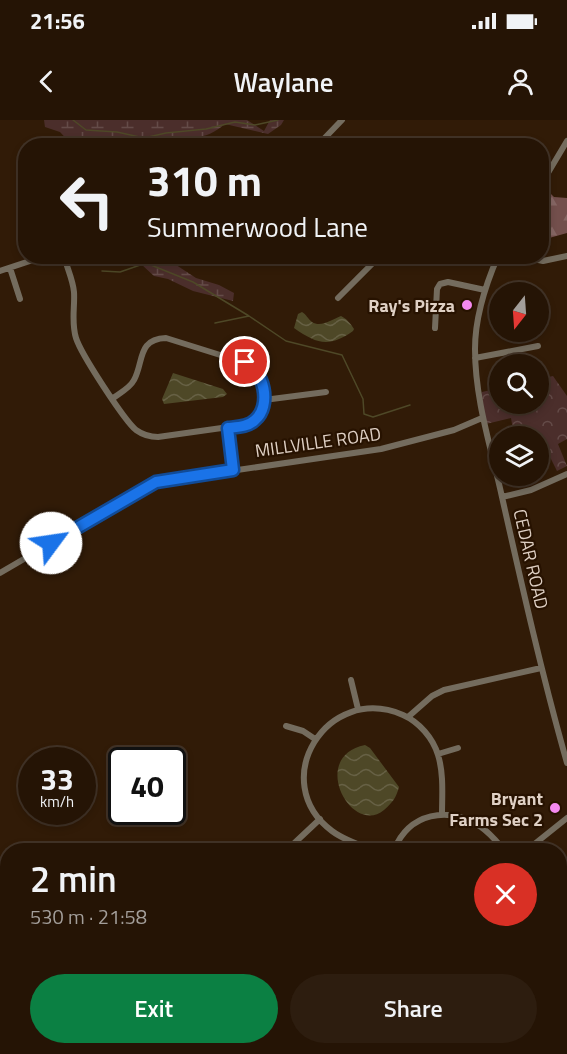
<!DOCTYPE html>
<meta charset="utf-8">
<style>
body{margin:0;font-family:"Titillium Web",sans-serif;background:#2d1d0f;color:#f1f3f6;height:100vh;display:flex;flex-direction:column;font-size:22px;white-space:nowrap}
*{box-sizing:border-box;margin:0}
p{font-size:20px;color:#a39e9a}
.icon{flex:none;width:33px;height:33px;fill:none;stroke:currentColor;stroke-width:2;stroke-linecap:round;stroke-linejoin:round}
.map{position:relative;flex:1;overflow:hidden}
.sheet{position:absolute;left:0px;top:723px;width:567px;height:212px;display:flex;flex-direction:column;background:#251405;border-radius:24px 24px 0 0;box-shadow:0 3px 9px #0003,0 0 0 2px #423327}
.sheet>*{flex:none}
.guide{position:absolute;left:18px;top:18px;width:531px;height:126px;border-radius:24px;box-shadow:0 3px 9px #0003,0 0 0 2px #423327;background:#251405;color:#f1f3f6;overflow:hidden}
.needle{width:39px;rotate:197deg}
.tools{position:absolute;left:489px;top:162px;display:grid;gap:12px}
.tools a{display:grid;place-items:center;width:60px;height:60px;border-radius:50%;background:#251405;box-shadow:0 3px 9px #0003,0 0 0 2px #423327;font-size:30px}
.speed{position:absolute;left:18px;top:627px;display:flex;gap:12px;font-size:30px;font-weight:700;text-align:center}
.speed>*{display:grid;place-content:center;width:78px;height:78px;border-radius:50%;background:#251405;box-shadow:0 3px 9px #0003,0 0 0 2px #423327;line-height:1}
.speed small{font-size:15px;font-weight:400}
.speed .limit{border:3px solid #111;border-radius:9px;background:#fff;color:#111}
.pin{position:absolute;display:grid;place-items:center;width:51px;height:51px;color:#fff;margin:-26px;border:3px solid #fff;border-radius:50%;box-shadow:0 2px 6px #0007}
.me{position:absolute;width:66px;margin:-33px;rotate:59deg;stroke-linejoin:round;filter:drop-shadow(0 0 4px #0008)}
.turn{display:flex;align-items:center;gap:21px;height:126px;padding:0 30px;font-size:27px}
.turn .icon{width:78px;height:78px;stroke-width:2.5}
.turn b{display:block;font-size:42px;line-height:51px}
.round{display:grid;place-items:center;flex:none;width:63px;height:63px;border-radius:32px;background:#2d1d0f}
.overview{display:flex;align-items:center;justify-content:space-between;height:102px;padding:0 30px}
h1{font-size:36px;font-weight:600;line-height:45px}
.primary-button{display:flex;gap:12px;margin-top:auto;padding:12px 30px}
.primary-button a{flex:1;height:69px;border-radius:36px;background:#0b8043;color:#fff;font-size:24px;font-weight:600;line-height:69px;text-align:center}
.primary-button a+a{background:#2d1d0f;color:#f1f3f6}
.status{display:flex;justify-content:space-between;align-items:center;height:42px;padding:0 30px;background:#251405;direction:ltr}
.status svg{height:16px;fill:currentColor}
header{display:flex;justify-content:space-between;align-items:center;height:78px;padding:0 30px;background:#251405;font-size:27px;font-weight:600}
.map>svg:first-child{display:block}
</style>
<div class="status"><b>21:56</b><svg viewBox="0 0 49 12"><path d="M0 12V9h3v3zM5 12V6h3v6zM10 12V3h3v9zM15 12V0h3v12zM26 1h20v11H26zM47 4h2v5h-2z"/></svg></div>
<header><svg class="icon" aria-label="back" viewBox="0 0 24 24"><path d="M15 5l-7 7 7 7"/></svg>Waylane<svg class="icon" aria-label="person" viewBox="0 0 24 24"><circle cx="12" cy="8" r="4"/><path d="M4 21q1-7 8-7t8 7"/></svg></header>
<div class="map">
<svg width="567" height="934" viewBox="0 0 567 934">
<defs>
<pattern id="forest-firs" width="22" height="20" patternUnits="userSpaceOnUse" patternTransform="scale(1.5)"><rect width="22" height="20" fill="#734f4c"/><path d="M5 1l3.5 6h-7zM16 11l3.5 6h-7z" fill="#866764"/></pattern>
<pattern id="wetland-marsh" width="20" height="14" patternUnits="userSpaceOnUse" patternTransform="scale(1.5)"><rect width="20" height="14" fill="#4b2e2b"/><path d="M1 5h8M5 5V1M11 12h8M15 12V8" fill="none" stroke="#644b48"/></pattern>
<pattern id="park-crowns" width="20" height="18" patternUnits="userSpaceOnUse" patternTransform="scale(1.5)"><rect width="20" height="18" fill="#4b2e2b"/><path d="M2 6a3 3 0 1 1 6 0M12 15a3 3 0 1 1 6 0" fill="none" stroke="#644b48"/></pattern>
<pattern id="water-waves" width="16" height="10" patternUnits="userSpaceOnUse" patternTransform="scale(1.5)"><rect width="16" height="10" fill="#4e4827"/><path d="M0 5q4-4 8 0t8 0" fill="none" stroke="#676145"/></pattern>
</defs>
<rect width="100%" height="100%" fill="#311b07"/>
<!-- forest -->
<path fill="url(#forest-firs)" d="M542,65l12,12 13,1v35l-25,7z"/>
<!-- wetland -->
<path fill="url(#wetland-marsh)" d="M44,0h203l17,11 6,-11h14l-3,5 -13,9 -43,-10c-11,9 -21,14 -35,13l-9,8 -108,1 -13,-14 -15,-5z
M138,137h26l32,21 23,7 15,8 -1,8 -40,-10 -25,-12 -14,-3 -13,-12z
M567,784v60l-7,2v-54z
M0,863l7,2 1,62h88l8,7h-104z
M404,927h65l-1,7h-72z"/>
<!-- park -->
<path fill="url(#park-crowns)" d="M553,256l14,20v43l-9,5 9,22 -10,5 -10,-20 -8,-1 -1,-14h-24l-3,-18 -25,6 -5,-26 1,-6 17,-4 1,16h38l1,-25z"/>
<!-- water -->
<path fill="url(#water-waves)" d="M302,192c4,2 6,7 10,10 9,6 21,-3 29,-6 6,3 9,7 13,13l-1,2c-24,17 -36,13 -59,-3l4,-14z
M173,253l50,16 4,5 -4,3 -59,7 -2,-5z
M365,625l5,3 29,39c-3,11 -6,15 -15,23 -32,27 -76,-53 -19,-65z"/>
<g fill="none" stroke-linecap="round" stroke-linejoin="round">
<!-- stream -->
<path stroke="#4e4827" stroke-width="1.5" d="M73,0l13,10 31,2 27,6 4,8
M144,18l22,-5 40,-4 29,-7 20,3 23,-5
M146,143v-7
M102,151l18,1 26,-9 47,19 56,34 37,25 56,14 21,44 1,15 9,3 37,-12
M215,203l34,-7"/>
<!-- minor -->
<path stroke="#746c5e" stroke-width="6" d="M317,26l25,-26
M542,63l25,-42
M64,136c3,12 9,24 10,36 1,15 -3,30 2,46 5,16 48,82 60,92 7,5 14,7 22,7l92,-13 8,-6 6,-14 -4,-27 -11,-13 -83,-26c-29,1 -22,24 -32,42 -4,8 -14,13 -21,18
M498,136c-13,30 -23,61 -23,93 0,51 16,98 27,148 20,89 40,178 65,266
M521,136l22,5 24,-5
M10,148l10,31
M0,151l45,-15
M338,178l42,-42
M435,208l2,-39 3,-5 8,-2 37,8
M475,238l63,-12
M264,280l62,-8
M228,308l5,41
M502,377l29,-7 36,-16
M0,453l156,-91 225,-33 73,-19 28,-12
M351,560l7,29
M408,597l24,-21 12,-6 97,-22
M286,606l17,5 12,8
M438,634l20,-6
M287,730l33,-31
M373,730c-14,-5 -29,-10 -41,-19 -66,-49 -5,-149 71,-116 16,7 30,23 35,40 6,19 4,41 4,60
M394,730c15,-37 54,-45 87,-23 9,6 16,15 23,23
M527,730l40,-32
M547,927l16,7
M329,934l5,-7
M520,934l4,-7"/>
<!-- major -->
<path stroke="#c9b79c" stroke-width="8" d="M0,801l8,9
M0,814l8,8
M120,927l8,7
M135,927l9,7"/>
</g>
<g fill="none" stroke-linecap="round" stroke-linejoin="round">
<!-- route casing -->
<g stroke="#114b97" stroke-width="15">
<path id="route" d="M51,423l105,-61 77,-12 -5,-42c9,-1 20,-1 27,-8 17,-14 9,-50 -10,-58"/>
</g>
<!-- route -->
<use href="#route" stroke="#1a73e8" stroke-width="10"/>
</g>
<!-- markers -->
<g fill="#f589ef" stroke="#271200" stroke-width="2">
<circle cx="467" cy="185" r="6"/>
<circle cx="555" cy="688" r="6"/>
</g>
<g text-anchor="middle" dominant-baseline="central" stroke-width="4.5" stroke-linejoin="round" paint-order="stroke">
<!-- poi labels -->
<g font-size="18" font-weight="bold" fill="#dfd0c4" stroke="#271200" text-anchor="end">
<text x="455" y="185">Ray's Pizza</text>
<text x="543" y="678">Bryant<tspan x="543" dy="21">Farms Sec 2</tspan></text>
</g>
<!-- street labels -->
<g font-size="18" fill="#dfd0c4" stroke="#271200">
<text transform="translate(318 322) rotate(-8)">MILLVILLE ROAD</text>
<text transform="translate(531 439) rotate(77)">CEDAR ROAD</text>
</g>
</g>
</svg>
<div class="tools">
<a><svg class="needle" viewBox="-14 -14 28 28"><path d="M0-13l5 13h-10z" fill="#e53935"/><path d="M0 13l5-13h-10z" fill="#a39e9a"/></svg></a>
<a><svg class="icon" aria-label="search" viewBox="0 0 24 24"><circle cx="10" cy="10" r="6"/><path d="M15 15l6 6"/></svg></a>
<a><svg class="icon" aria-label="layers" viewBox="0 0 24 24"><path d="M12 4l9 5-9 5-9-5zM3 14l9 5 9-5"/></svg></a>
</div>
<div class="speed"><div>33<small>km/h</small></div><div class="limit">40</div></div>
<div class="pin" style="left:245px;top:242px;background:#d93025"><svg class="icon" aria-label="arrive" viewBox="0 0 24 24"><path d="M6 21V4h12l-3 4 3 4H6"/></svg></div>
<svg class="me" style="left:51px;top:423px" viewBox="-20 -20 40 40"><circle r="19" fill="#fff"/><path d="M0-13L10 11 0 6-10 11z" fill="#1a73e8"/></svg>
<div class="guide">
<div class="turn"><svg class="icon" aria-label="left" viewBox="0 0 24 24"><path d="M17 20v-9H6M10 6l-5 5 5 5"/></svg><div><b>310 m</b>Summerwood Lane</div></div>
</div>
<section class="sheet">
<div class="overview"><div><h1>2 min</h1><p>530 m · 21:58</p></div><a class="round" style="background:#d93025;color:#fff"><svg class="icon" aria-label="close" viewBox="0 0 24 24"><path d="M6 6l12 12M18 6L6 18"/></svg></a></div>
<div class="primary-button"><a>Exit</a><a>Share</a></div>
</section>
</div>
